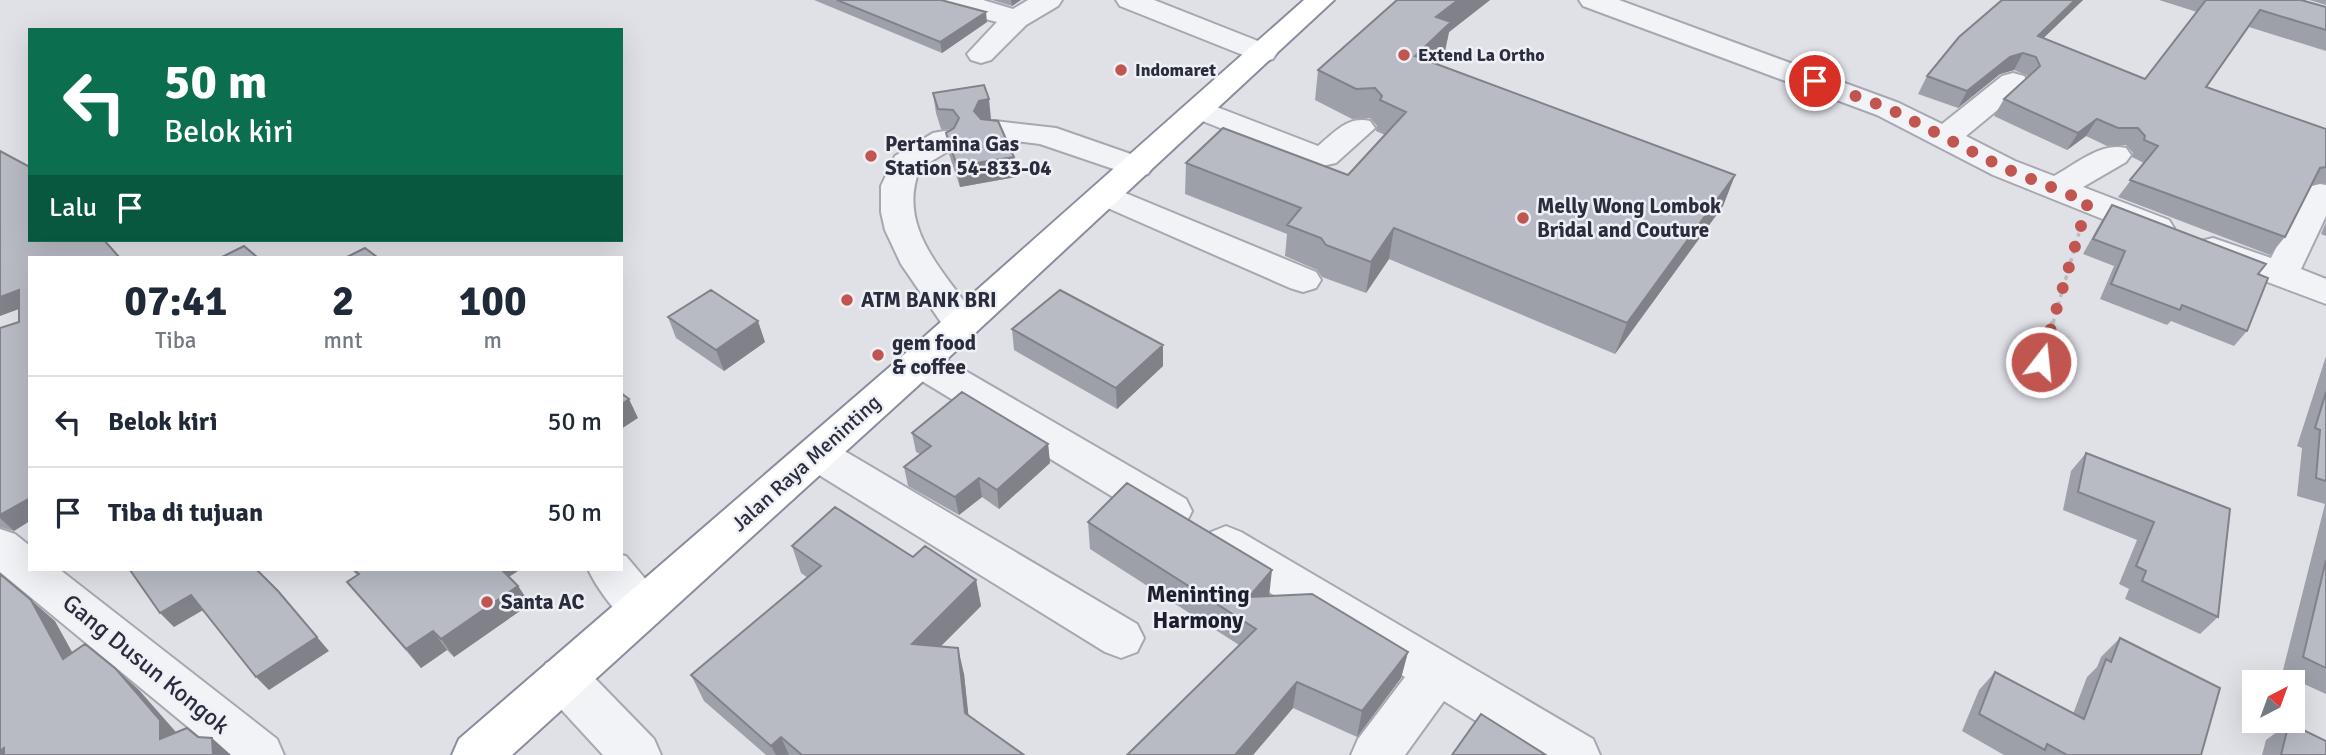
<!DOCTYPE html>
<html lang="id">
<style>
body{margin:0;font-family:Signika,sans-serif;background:#f2f2f3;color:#1f2937;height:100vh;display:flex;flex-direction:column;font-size:26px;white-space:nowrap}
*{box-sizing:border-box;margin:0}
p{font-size:23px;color:#747a83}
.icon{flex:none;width:38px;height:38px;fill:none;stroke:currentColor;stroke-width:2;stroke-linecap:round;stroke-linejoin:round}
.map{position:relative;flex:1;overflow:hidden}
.side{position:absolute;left:28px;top:256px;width:595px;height:315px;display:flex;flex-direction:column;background:#fff;border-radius:0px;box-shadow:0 7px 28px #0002}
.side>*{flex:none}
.guide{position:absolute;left:28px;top:28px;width:595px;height:214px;border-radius:0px;box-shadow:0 7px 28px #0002;background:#0b6e4f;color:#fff;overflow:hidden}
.needle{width:46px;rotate:41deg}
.tools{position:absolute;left:2242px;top:670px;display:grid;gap:14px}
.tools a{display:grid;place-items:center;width:63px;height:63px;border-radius:0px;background:#fff;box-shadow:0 7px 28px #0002;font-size:35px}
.pin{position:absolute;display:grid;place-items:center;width:60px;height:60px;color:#fff;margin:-30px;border:4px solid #fff;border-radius:50%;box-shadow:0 2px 7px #0007}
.me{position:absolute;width:77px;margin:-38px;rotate:16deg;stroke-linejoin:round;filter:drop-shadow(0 0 5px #0008)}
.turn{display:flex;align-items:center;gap:24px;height:147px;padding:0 21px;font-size:32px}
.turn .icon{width:91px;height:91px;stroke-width:2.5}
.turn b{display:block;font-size:49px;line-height:60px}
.then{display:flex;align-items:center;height:66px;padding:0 21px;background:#0003;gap:14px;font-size:26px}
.eta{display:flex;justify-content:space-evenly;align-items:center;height:119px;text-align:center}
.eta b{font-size:42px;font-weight:800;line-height:49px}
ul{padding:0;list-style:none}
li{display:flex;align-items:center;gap:21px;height:91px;padding:0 21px;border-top:2px solid #e0e1e3}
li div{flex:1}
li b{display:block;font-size:26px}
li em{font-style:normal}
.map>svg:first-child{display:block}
</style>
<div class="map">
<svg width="2326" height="755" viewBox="0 0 2326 755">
<rect width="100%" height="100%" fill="#e0e1e7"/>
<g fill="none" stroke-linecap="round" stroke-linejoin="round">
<!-- minor casing -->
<g stroke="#a6a7b1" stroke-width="4">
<path id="minor" d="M932,0h51l30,9 15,-9h34l-4,6 -32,19 -35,35 -10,3 -10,-3 -4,-6 30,-32 -61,-16z
M1116,0h38l119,47 4,6 -4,6 -10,3 -10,-3 -133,-53z
M1579,0h40l280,103 43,21 60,-48 11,-3 11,3 4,6 -4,6 -58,48 49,25 39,15c22,-12 47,-34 72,-28l5,7 -5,7 -43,25 86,33 5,8 -5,8 -12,3 -12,-3 -152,-61 -116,-60 -294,-109z
M1201,101l117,45c17,-14 30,-30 52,-25l5,7 -39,35 -18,4 -128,-51 -4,-6 4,-6z
M995,121l61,7 92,32 5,7 -5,7 -11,3 -97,-33 -56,-7 -5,-7 5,-7z
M944,131l11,2 5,7 -5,7 -35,21c-26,64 31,108 60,157l-5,9 -13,4 -13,-4 -48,-70 -16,-34 -4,-18v-26l14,-30 38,-23z
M2320,184l6,1v31l-25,53 25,10v25l-125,-47 -5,-8 5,-8 12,-3 58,20 32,-64 5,-7z
M1106,185l210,87 5,8 -5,8 -13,4 -13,-4 -196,-86 -5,-7 5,-7z
M920,348l13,4 253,147 6,12 -6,12 -15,5 -15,-5 -249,-151 -6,-10 6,-10z
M817,438l14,5 306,181 7,14 -7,14 -16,6 -16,-6 -302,-187 -6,-11 6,-11z
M1226,526l15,6 352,207 7,16h-69l-87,-54 -39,54h-54l7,-16 47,-62 -194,-121 -7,-12 7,-12z
M0,529l15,5 15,12v23h29l218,170 7,16h-62l-222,-183z
M621,555l5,1 32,38 7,14 -7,14c-5,1 -12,5 -17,5 -19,-1 -46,-42 -53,-58h33z
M563,657l17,6 74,76 7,16h-58l-57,-62 -7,-15 7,-15z"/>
</g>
<!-- highway casing -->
<g stroke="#898d9d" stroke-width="4">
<path id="highway" d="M1304,0h30l-401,372 -421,383h-60l7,-16 448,-387z"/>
</g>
<!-- path-far1 -->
<path stroke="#babcc2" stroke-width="3.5" stroke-dasharray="4.5 4.5" stroke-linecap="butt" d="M2053,323l26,-90"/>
<!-- path -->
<path stroke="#babcc2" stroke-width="5" stroke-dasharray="6 6" stroke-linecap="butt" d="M2041,362l12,-41"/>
<!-- minor -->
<use href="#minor" fill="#f2f3f6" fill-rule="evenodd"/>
<!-- highway -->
<use href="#highway" fill="#fff" fill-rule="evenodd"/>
</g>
<!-- wall -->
<path fill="#9ea0a9" d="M814,0h127l46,22 -45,31z
M992,0h29l-9,6z
M1395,0h95l-41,32 -4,19 -12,12 302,112 -12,31 -108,148 -226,-95 -23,34 -44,-16 -5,-7 -32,-14 2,-22 -102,-40 1,-31 162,12 37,-40 -9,-4 1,-5 -7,-8 -18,1 -37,-19 3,-30 77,-69z
M2002,0h81l-40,38 102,41 52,-67 -38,-12h142l25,7v44l-77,-24 -42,60 119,42v54l-15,2 -26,52 -15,18 -152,-58 26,-34 -12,-6 1,-4 -7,-8 -19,1 -21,-10 -19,14 -73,-34 10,-17 24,-22 -2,-2 -12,-5 -14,4 -42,34 -40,-14 9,-18z
M2309,0h17v5z
M933,93l58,26 -4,1 27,37 2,20 -56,10 -11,-33 -3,-21 5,-3 -10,-1 -5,-16z
M30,167l-16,364 -14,-4v-199l19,-6z
M2112,205l146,69 -11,57 -13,15 -63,-25 -4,4 -67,-26 14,-33 -31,-12 19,-34z
M2326,222v14l-5,-2z
M668,317l97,25 -41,29 -48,-33z
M1012,329l151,37 -46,43 -103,-59z
M2326,356v338l-44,-20 43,-170 -28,-8 5,-48 -5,-2z
M912,433l136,11 2,19 -51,46 -17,-12 -23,18 -51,-29 -4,-19 16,-13 -4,-2z
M2086,453l144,56 -12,108 -18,17 -75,-35 4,-10 -10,-5 18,-44 -74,-30 8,-39z
M1088,522l320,130 -7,26 -44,59 -64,-29 -40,47h-126l112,-110 -149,-96z
M792,546l121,11 63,23 5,26 -40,40 23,28 4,42 56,39h-258l-62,-54 -13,-26 117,-97 -7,-5z
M351,569h170l-12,8 9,9 12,18 -76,53 -7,-7 -26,18 -74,-86 10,-7z
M2120,638l81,117h-197l-42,-24 17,-41 16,-18 78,42 14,-37 10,-10 4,-10z
M2289,723l37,32h-64l4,-15z"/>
<!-- shaded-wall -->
<path fill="#818289" d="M1011,0h10l-9,6z
M1458,0h32l-41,32 -4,19 -35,35 5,-30 21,-39z
M2075,0h8l-55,53 10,-17z
M986,12l1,10 -45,31 -2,-11z
M2023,53l-9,17 -14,4 -42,34 9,-17 43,-34z
M989,99l2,20 -9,2 -8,-10 5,-10z
M2097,119l-11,17 -19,14 11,-17z
M1014,157l2,20 -56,10 -3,-21z
M1735,175l-12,31 -108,148 12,-31z
M1394,228l-5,31 -23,34 5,-31z
M19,290l11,15 -30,11v-19z
M758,321l7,21 -41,29 -8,-21z
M1163,345v21l-46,43 -1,-21z
M629,399l9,19 -17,11v-24z
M1048,444l2,19 -51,46 -2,-19z
M979,478l3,19 -23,18 -4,-18z
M30,498v23l-16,10 -14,-13v-3z
M499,569h22l-16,10z
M1272,570l-3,27 -23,26 3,-26z
M976,580l5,26 -63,63 -6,-25z
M518,586l12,18 -76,53 -13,-18z
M278,591l51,60 -60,39 -13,-13z
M191,595l14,14 -31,18 -14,-14z
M31,600l24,21 32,58 -24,-20z
M433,631l14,19 -26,18 -15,-19z
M958,648l6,26 7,64 -6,-25z
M1408,652l-7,26 -44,59 5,-26z
M116,669l23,21 44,50 -23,-1z
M1297,682l-4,26 -40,47h-18z
M781,737l8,18h-13l-5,-9z
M212,738l19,17h-18z
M4,748l10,7h-14v-4z"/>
<!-- building -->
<path fill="#b8bac4" stroke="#818289" stroke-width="2" d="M837,0h104l45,12 -46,30z
M1397,0h61l-22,17 15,5 -36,34 320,119 -108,148 -233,-95 -23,34 -45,-17 -5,-7 -34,-13 14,-17 -115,-45 37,-35 125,47 58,-63 -26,-12 2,-4 -7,-8 -19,1 -38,-19z
M2002,0h73l-37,36 107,43 61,-79h95l25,7v23l-66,-20 -54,77 120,42v38l-6,1 -35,69 -155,-57 28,-34 -14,-6 1,-4 -7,-8h-20l-21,-9 -19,14 -74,-34 36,-33 -4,-9 -13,-4 -13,4 -43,34 -40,-15 32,-39z
M984,85l5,14 -10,2 -5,10 7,8 17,2 16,36 -57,9 -11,-33 8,-5 5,-10 -6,-8 -15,-1 -5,-16z
M0,151l30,16v73h74l15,17h-89v241l-30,17v-187l19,-6v-32l-19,7z
M2112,205l154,59 -8,10 10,4 -21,53 -65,-26 -2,5 -69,-26 14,-33 -32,-12z
M244,246l13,11h-35z
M365,248l12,9h-30z
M711,290l47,31 -42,29 -48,-33z
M1060,290l103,55 -47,43 -104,-59z
M962,392l86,52 -51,46 -18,-12 -24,19 -51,-30 27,-21 -19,-13z
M2326,392v89l-10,-3 4,-48 -5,-2z
M621,393l8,6 -8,6z
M2086,453l144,56 -12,108 -76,-36 4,-10 -10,-5 18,-44 -76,-30z
M1127,483l145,87 -23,27 63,-3 96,58 -46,59 -65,-29 -62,73h-108l129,-126 -168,-107z
M835,507l78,50 12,-11 51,34 -64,64 46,4 7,65 59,42h-222l-21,-18 -10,9 -80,-71 130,-109 -29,-20z
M2326,560v108l-23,-11z
M133,569h123l22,22 39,46 -61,40 -65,-82 -31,18 -30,-43z
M353,569h148l17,17 -77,53 -8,-8 -27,18 -59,-67 12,-8z
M0,574l31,26 32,59 22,-15 31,25 44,51v19l27,-11 11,9 14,1 1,17h-209v-7l-4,3z
M2120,638l100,50 -19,67h-134l-20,-11 -2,6 -66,-36 16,-42 89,47 22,-60 5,3z
M1481,714l65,41h-94z
M2289,723l37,18v14h-45z"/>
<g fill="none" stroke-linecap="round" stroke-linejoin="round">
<!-- route -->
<path stroke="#c15650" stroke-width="12" stroke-dasharray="0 21.6" d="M1815,81l73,27 116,60 84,34 -47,160"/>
</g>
<!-- markers -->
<g fill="#c15650" stroke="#eff0f5" stroke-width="2.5">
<circle cx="1404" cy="55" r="7"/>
<circle cx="1121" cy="70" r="7"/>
<circle cx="871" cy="156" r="7"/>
<circle cx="1523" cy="218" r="7"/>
<circle cx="847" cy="300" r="7"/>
<circle cx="878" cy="355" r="7"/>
<circle cx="487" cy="602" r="7"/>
</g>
<g text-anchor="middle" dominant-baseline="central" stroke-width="5" stroke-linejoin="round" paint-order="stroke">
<!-- far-poi labels -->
<g font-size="18" font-weight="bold" fill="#2a2d3d" stroke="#eff0f5" text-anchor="start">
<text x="1418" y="55">Extend La Ortho</text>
<text x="1135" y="70">Indomaret</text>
</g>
<!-- poi labels -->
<g font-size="21" font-weight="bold" fill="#2a2d3d" stroke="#eff0f5" text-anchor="start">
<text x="885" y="144">Pertamina Gas<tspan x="885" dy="24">Station 54-833-04</tspan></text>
<text x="1537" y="206">Melly Wong Lombok<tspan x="1537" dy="24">Bridal and Couture</tspan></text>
<text x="861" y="300">ATM BANK BRI</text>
<text x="892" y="343">gem food<tspan x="892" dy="24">&amp; coffee</tspan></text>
<text x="501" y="602">Santa AC</text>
</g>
<!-- street labels -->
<g font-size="21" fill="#2a2d3d" stroke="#eff0f5">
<text transform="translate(806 463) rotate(-42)">Jalan Raya Meninting</text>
</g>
<!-- neighbourhood labels -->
<g font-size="23" font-weight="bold" fill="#1c1f2e" stroke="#eff0f5">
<text x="1198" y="594">Meninting<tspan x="1198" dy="26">Harmony</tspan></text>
</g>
<!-- near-street labels -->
<g font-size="24" fill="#2a2d3d" stroke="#eff0f5">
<text transform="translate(146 664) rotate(39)">Gang Dusun Kongok</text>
</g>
</g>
</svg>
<div class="tools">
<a><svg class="needle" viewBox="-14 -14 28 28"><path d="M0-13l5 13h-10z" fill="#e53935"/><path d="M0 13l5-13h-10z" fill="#747a83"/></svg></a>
</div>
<div class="pin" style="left:1815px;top:81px;background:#d93025"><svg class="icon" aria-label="arrive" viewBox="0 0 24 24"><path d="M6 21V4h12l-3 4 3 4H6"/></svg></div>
<svg class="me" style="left:2041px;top:362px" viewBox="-20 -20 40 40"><circle r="17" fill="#c15650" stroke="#fff" stroke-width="3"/><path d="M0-11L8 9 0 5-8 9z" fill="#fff"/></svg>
<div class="guide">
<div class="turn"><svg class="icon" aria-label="left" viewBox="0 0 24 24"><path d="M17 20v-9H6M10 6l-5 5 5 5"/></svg><div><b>50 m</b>Belok kiri</div></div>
<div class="then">Lalu<svg class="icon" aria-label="arrive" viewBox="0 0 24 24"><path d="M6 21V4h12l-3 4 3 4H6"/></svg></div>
</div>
<section class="side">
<div class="eta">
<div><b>07:41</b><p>Tiba</p></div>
<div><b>2</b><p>mnt</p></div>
<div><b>100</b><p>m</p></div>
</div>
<ul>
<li><svg class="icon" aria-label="left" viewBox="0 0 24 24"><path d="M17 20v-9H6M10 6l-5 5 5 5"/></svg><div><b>Belok kiri</b></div><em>50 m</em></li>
<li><svg class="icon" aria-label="arrive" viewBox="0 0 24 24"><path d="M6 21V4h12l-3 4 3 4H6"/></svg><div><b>Tiba di tujuan</b></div><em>50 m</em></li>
</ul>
</section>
</div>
